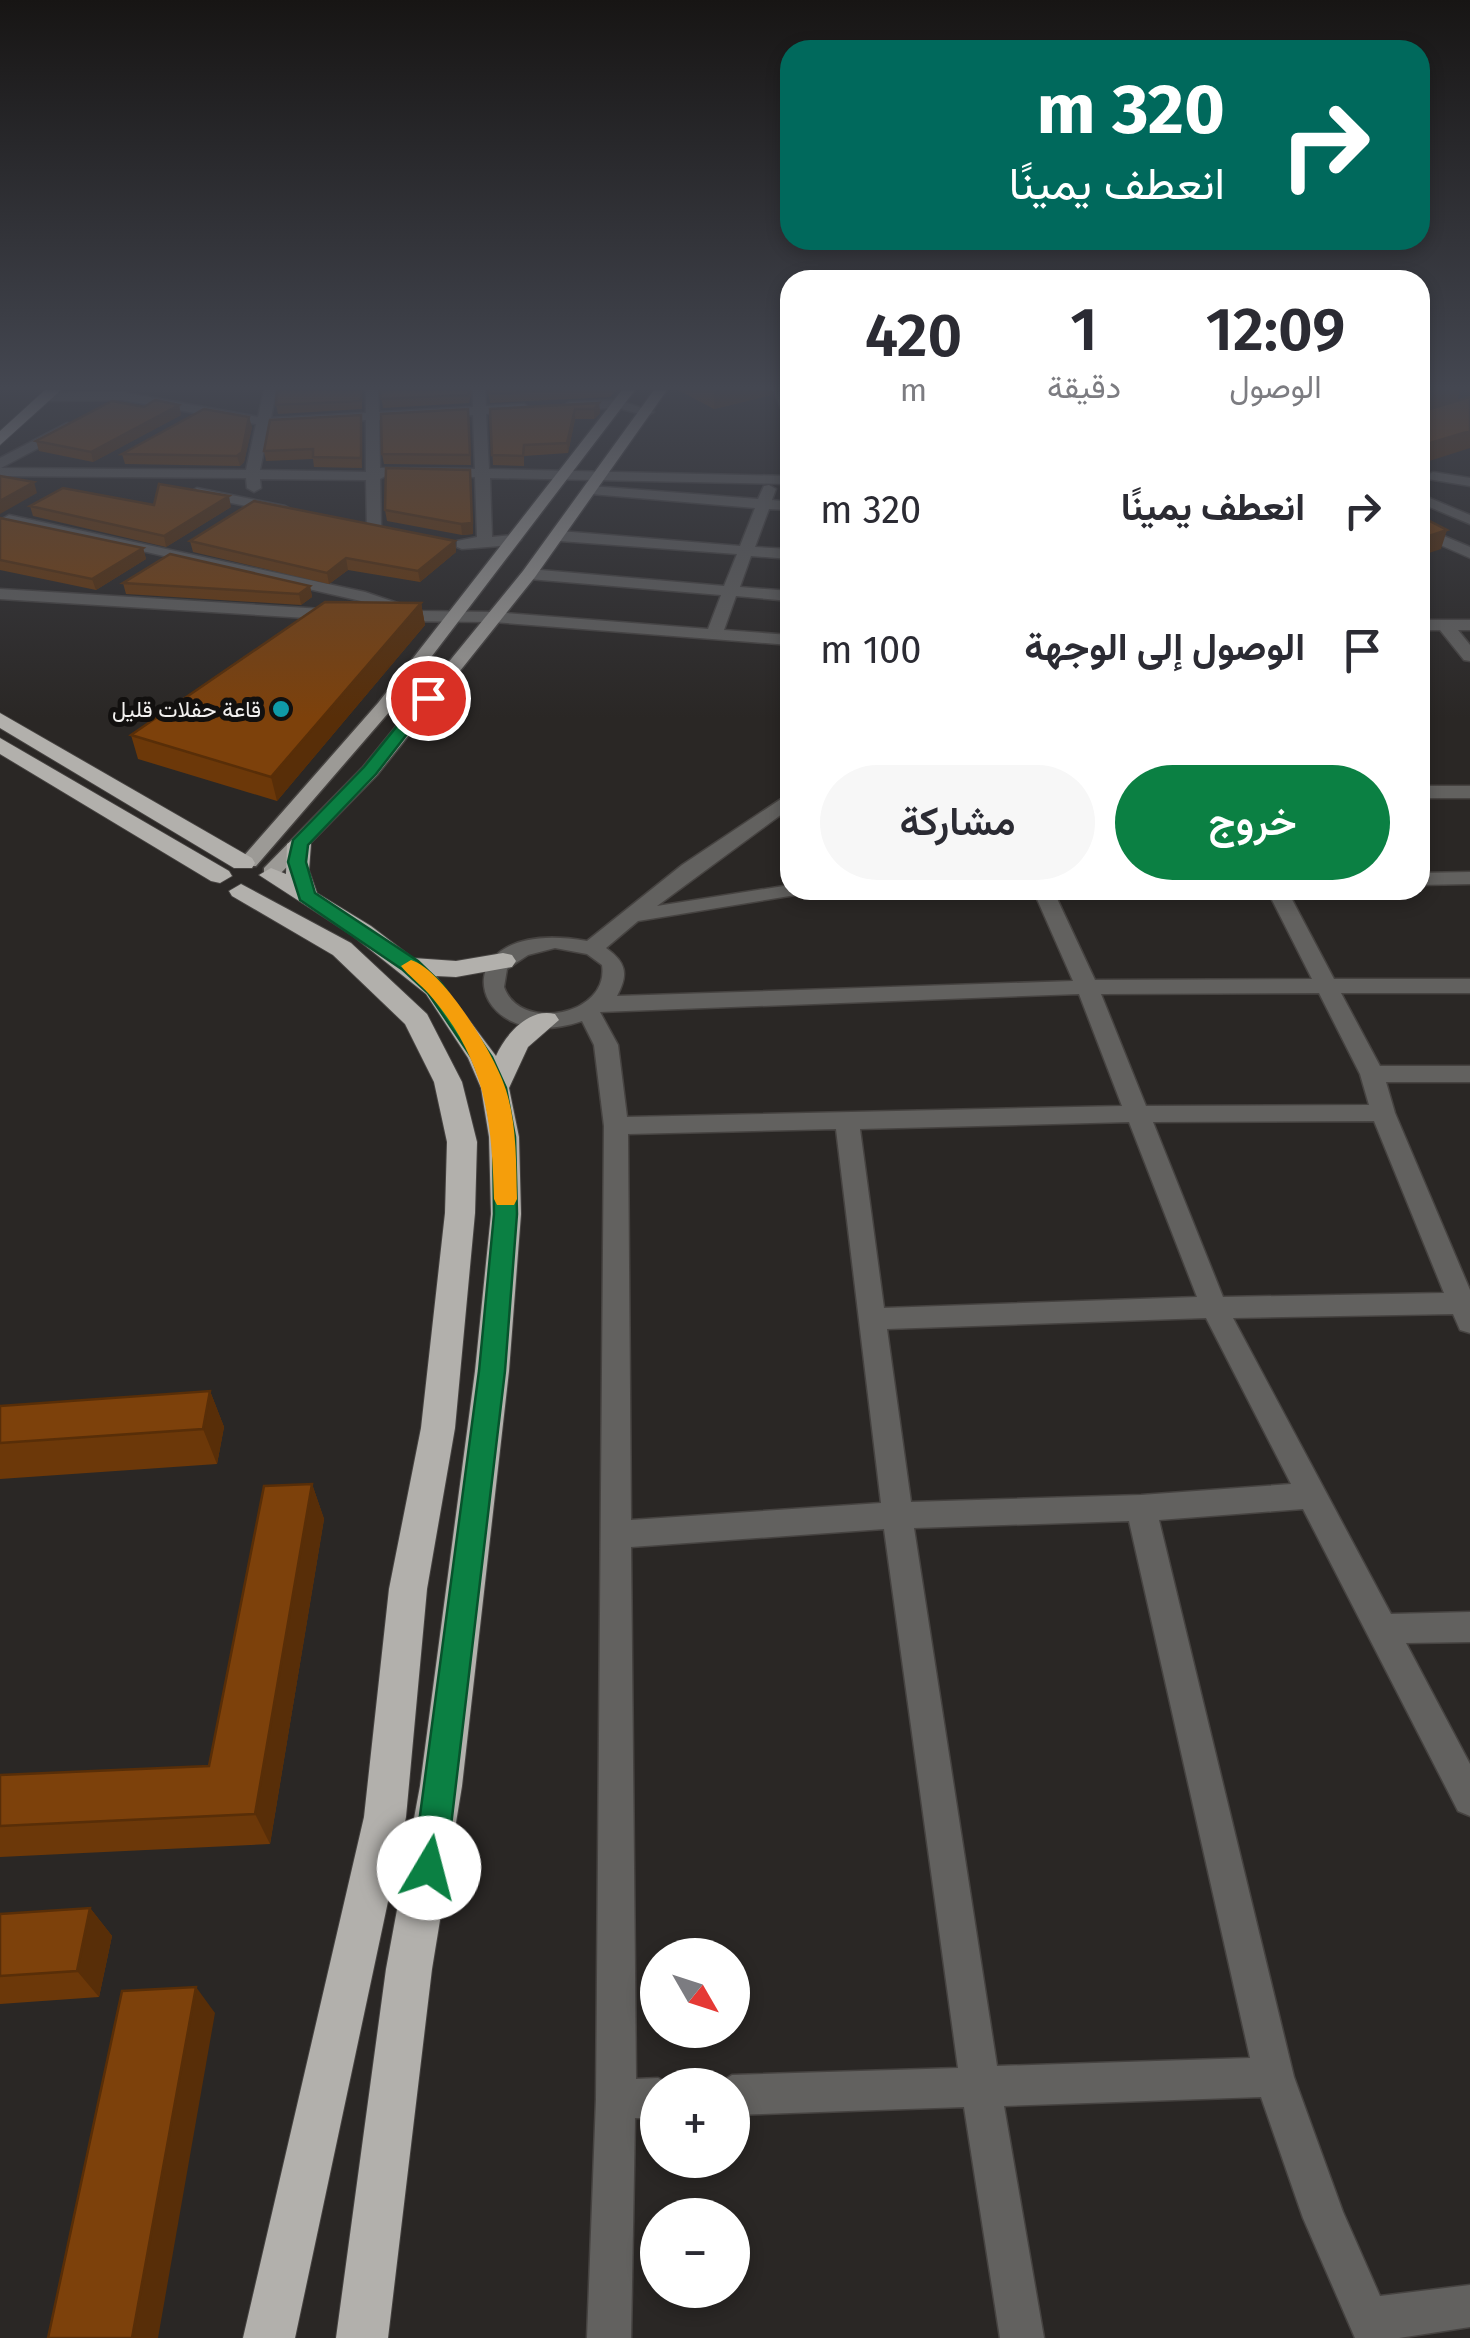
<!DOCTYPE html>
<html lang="ar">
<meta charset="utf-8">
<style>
body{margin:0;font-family:"Fira Sans",Vazirmatn,sans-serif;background:#f7f7f7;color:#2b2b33;direction:rtl;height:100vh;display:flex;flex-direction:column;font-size:38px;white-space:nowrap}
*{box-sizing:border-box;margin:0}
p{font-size:32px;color:#7c7c81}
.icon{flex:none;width:55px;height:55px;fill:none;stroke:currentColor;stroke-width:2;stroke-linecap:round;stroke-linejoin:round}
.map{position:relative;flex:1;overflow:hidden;direction:ltr}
.drawer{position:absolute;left:780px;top:270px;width:650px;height:630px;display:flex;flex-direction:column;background:#fff;border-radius:30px;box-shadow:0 5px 15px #0003;direction:rtl}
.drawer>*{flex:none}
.banner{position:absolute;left:780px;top:40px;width:650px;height:210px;border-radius:30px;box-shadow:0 5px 15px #0003;direction:rtl;background:#00695c;color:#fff;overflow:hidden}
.needle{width:65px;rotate:129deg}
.controls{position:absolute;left:640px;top:1938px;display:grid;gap:20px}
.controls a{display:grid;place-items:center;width:110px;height:110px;border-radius:50%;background:#fff;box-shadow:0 5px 15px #0003;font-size:50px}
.pin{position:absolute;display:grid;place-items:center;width:85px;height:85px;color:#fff;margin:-42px;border:5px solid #fff;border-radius:50%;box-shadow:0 2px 10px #0007}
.me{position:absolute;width:110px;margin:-55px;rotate:8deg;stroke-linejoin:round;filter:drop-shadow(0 0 8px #0008)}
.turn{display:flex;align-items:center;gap:35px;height:210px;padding:0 40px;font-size:45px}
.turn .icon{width:130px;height:130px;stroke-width:2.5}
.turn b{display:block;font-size:70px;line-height:85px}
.eta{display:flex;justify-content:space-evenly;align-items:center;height:170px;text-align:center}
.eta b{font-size:60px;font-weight:600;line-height:70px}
.button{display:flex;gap:20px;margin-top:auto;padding:20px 40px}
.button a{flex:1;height:115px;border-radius:60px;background:#0b8043;color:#fff;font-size:40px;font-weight:600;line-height:115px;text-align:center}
.button a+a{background:#f7f7f7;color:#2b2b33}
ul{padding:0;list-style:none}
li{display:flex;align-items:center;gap:30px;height:140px;padding:0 40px}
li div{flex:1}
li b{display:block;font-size:38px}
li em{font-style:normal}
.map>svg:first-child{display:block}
</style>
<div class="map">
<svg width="1470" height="2338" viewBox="0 0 1470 2338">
<rect width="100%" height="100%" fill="#2a2725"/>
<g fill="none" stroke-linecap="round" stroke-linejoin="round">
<!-- minor casing -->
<g stroke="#464341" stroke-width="3">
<path id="minor" d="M264,390h12l-5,28 95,-5v-23h12l1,22 94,-5v-17h12l1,16 38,-2 6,4 -44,6 3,55 301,7v8l-300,-6 2,59 21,-2 8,5 -8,5 -51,4 -5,-2v-6l20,-4 -2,-60 -88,-2 -7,4 1,48 -7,4 -7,-4 -1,-47 -106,-1 1,9 -7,4 -7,-4 -1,-10 -246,-2v-18l67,-35 5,1v6l-71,38 245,2 10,-46 -134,-24 -75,1 -6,-4 6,-4 75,-1 136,25zM473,415l2,54 -95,-1 -1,-48zM366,420v52l-106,-2 9,-44z
M773,390h13l4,27 -7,-4z
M618,400l36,12 -7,4 -29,-8 -49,2 -6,-4 6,-4z
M1433,472l37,6v8l-42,-7 -2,-3z
M769,485l7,4 -4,11 18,2v8l-21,-1 -14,38 35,2v10l-39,-3 -11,31 50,4v10l-54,-5 -12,34 66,5v10l-297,-23 -104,-1 -8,-5 13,-5 -33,-10 -359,-82 7,-4 356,77 56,19 72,1 215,17 13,-34 -192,-16 -8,-5 8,-5 195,17 13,-32 -177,-13 -8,-5 8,-5 180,15 15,-38 -164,-14 -7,-4 7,-4 167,13 6,-13z
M197,488l88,18 7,4 -7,4 -93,-19 -2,-3z
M1420,494l50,21v9l-50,-21z
M1420,526l50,21v11l-50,-22z
M0,589l339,21 8,5 -8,5 -339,-21z
M1420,620h50v10h-12l12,15v16l-6,-1 -24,-30h-20z
M1420,786h50v12h-50z
M790,793v15l-133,98 133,-21v5h15l-3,4 -164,27 -32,27c20,14 23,26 11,48l456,-15 -40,-91h20l42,90 217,-1 -45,-89h20l47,89h136v14h-129l39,73h90v16h-84l9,31 75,177v43l-10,-3 -7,-16 -220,4 158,296 79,-2v30l-64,1 64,121v52l-12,-5 -155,-302 -144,11 135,557 49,135 37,84 90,-11v42l-71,11h-44l-52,-120 -42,-121 -257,9 40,232h-44l-36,-231 -232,8v-30h-16l16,-10 226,-7 -74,-539 -253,18 5,532 22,-1 14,7h-14v33h-23l-4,220h-44l9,-239 8,-973 -10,-81 -12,-24c-117,40 -146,-107 5,-80l95,-76zM555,948l32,6 15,11c8,50 -82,68 -98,22l3,-18 21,-14zM1319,993l41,81 9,31 -223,1 -45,-112zM1079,994l43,112 -495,11 -9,-72 -18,-33zM1374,1121l70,172 -221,4 -70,-175zM1129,1122l68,175 -313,11 -24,-179zM836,1129l45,374 -250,17 -3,-386zM1206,1318l85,166 -150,11 -230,7 -24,-173zM1129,1521l121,537 -253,8 -83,-538z
M1470,872v12l-50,1v-12z"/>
</g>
<!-- major casing -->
<g stroke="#464341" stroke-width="3">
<path id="major" d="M622,390h13l-245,321 -134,155h-14v-8l136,-155z
M654,390h13l-132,187 -158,198 -99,101h-14v-8l99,-101 160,-196z"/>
</g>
<!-- highway casing -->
<g stroke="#464341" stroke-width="2">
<path id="highway" d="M45,390h16l-61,55v-14z
M0,713l252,145 3,5 -3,5h-18l-234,-140z
M0,738l229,133 3,5 -12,7 -9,-2 -211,-127z
M299,837l12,7 -2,26 8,23 54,33 42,32 43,3 47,-8 9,2 4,6 -4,6 -56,10 -20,-1 60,80c9,-21 33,-49 59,-42l4,6 -31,27 -19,41 10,49 2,77 -12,157 -47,415 -30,183 -44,369h-52l50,-369 34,-183 55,-415 16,-157 -2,-77 -8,-49 -13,-30 -42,-64 -73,-58 -94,-61 12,-7 15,6 1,-30z
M241,884l110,59 76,71 35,68 15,60 -2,71 -20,215 -28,161 -21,228 -111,521h-52l121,-521 25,-228 32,-161 24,-215 2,-71 -13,-60 -29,-58 -72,-69 -101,-59 -3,-5z"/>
</g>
<!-- minor -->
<use href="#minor" fill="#62615f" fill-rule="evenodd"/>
<!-- major -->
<use href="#major" fill="#9c9a96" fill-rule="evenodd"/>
<!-- highway -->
<use href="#highway" fill="#b2b0ac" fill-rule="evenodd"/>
</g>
<!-- wall -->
<path fill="#6c3809" d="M362,390v19l-84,5 -2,-9z
M380,390h92l-3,13 -86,5z
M488,390h128l-6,7 -120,6z
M678,390h94l-1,5 -57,14z
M599,403l1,10 -6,6h-19l-7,34 -44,3v10l-31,-1 -3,-56z
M179,405l2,10 -88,47 -54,-11 -3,-10z
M361,415l1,10v43l-48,-1 -1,-8 -47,2 -2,-10z
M469,419l2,46 -87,-1 -2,-10z
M252,427l-8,35 -4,4 -115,-2 -3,-10z
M470,470l3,64 -11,1 -75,-14 -2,-11z
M30,506l201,1 -65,40 -133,-31z
M0,518l143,30 3,11 -50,31 -96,-20z
M190,541h265l1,11 -36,30 -72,-12 -19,14 -136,-32z
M123,583l187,3 2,11 -11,8 -175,-11z
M421,603l4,22 -148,176 -139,-42 -7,-24z
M210,1391l14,36 -7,37 -217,15v-73z
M312,1484l12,35 -54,325 -270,13v-82l209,-9z
M90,1908l22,28 -13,61 -99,7v-90z"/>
<!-- shaded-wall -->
<path fill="#582e08" d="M714,390h58l-1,5 -57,14z
M1442,390h18l-3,13 -37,12 4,-19z
M599,403l1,10 -6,6v-10z
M179,405l2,10 -88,47 -2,-10z
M575,409v10l-7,34 -1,-10z
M361,415l1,10v43l-1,-10z
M249,417l3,10 -8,35 -4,4 -3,-10z
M1470,431v17l-50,16v-18z
M470,470l3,64 -11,1 -1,-11z
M34,482l3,11 -37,21v-13z
M229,496l2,11 -65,40 -2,-11z
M1447,530l-6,19 -21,7v-17z
M455,541l1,11 -36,30 -2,-11z
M143,548l3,11 -50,31 -4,-11z
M346,558l2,12 -19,14 -2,-11z
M310,586l2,11 -11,8 -2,-11z
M421,603l4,22 -148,176 -6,-24z
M210,1391l14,36 -7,37 -14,-35z
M312,1484l12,35 -54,325 -15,-30z
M90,1908l22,28 -13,61 -22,-26z
M196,1987l19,26 -57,325h-26z"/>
<!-- building -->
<path fill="#7d410b" stroke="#582e08" stroke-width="2.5" d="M277,390h84v11l-85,4z
M380,390h89l-1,5 -87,4z
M488,390h77l-76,4z
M1420,390h22l-18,6 -1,15 47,-14v34l-50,15z
M155,400l24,5 -88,47 -55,-11 76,-40 32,6z
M599,403l-5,6h-19l-8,34 -43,2 -1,11 -31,-1 -2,-46z
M204,409l45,8 -7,35 -5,4 -115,-2z
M468,409l2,46 -88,-1 -1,-40z
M361,415v43l-48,-1v-8l-49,2 6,-31z
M386,468l84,2 2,53 -11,1 -76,-14z
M0,476l34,6 -34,19z
M159,484l70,12 -65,40 -134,-30 33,-18 91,17z
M254,501l201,40 -37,30 -72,-13 -19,15 -137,-32z
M1420,516l27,14 -27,9z
M0,518l143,30 -51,31 -92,-19z
M170,554l140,32 -11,8 -176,-11z
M325,602l96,1 -150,174 -140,-42z
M210,1391l-7,38 -203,14v-37z
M312,1484l-57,330 -255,12v-51l209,-9 55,-280z
M90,1908l-13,63 -77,5v-62z
M196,1987l-64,351h-84l74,-347z"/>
<!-- sky -->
<linearGradient id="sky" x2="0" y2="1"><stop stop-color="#171514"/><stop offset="0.54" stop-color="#444751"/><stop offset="1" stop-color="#444751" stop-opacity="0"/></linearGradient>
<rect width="1470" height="718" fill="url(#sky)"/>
<!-- route -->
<path fill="#0b8043" stroke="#07532c" stroke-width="2.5" d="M422,695l13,3 -59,76 -68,71 -2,17 9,31 103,68 24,23 50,73 14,31 9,49 2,77 -12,157 -59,497 -5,11 -12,5 -11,-5 -5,-11 66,-497 15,-157 -1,-77 -9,-49 -12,-30 -44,-65 -25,-23 -103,-70 -12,-38 5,-22 71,-73z"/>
<!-- slow -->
<path fill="#f59e0b" d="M411,960c33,10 85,97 95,130 11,35 10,73 11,109l-3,6h-17l-3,-6c-2,-82 -9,-140 -65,-205 -9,-10 -20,-18 -28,-28z"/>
<!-- markers -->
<circle fill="#0f9aa8" stroke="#12100f" stroke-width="4" cx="281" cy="709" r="10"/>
<g text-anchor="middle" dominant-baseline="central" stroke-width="10" stroke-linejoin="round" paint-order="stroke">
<!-- far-poi labels -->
<g font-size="22" fill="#f3f1f0" stroke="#12100f" text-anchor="end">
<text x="261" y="709">قاعة حفلات قليل</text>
</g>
</g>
</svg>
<div class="controls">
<a><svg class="needle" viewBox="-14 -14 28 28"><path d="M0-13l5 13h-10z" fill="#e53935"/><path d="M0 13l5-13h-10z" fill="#7c7c81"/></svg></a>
<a>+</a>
<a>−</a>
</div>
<div class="pin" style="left:428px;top:698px;background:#d93025"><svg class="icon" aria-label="arrive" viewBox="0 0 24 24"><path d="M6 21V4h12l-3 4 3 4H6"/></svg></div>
<svg class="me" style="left:429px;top:1868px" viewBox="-20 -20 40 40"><circle r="19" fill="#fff"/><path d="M0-13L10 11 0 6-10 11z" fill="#0b8043"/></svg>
<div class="banner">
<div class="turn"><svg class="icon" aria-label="right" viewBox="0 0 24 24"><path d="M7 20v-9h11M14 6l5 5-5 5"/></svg><div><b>320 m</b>انعطف يمينًا</div></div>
</div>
<section class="drawer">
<div class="eta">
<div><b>12:09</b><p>الوصول</p></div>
<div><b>1</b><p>دقيقة</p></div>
<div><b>420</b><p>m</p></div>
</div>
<ul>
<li><svg class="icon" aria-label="right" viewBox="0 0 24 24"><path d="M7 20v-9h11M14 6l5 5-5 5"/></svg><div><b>انعطف يمينًا</b></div><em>320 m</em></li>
<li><svg class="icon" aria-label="arrive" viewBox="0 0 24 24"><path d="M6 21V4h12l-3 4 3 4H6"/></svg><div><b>الوصول إلى الوجهة</b></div><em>100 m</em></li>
</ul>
<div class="button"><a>خروج</a><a>مشاركة</a></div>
</section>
</div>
